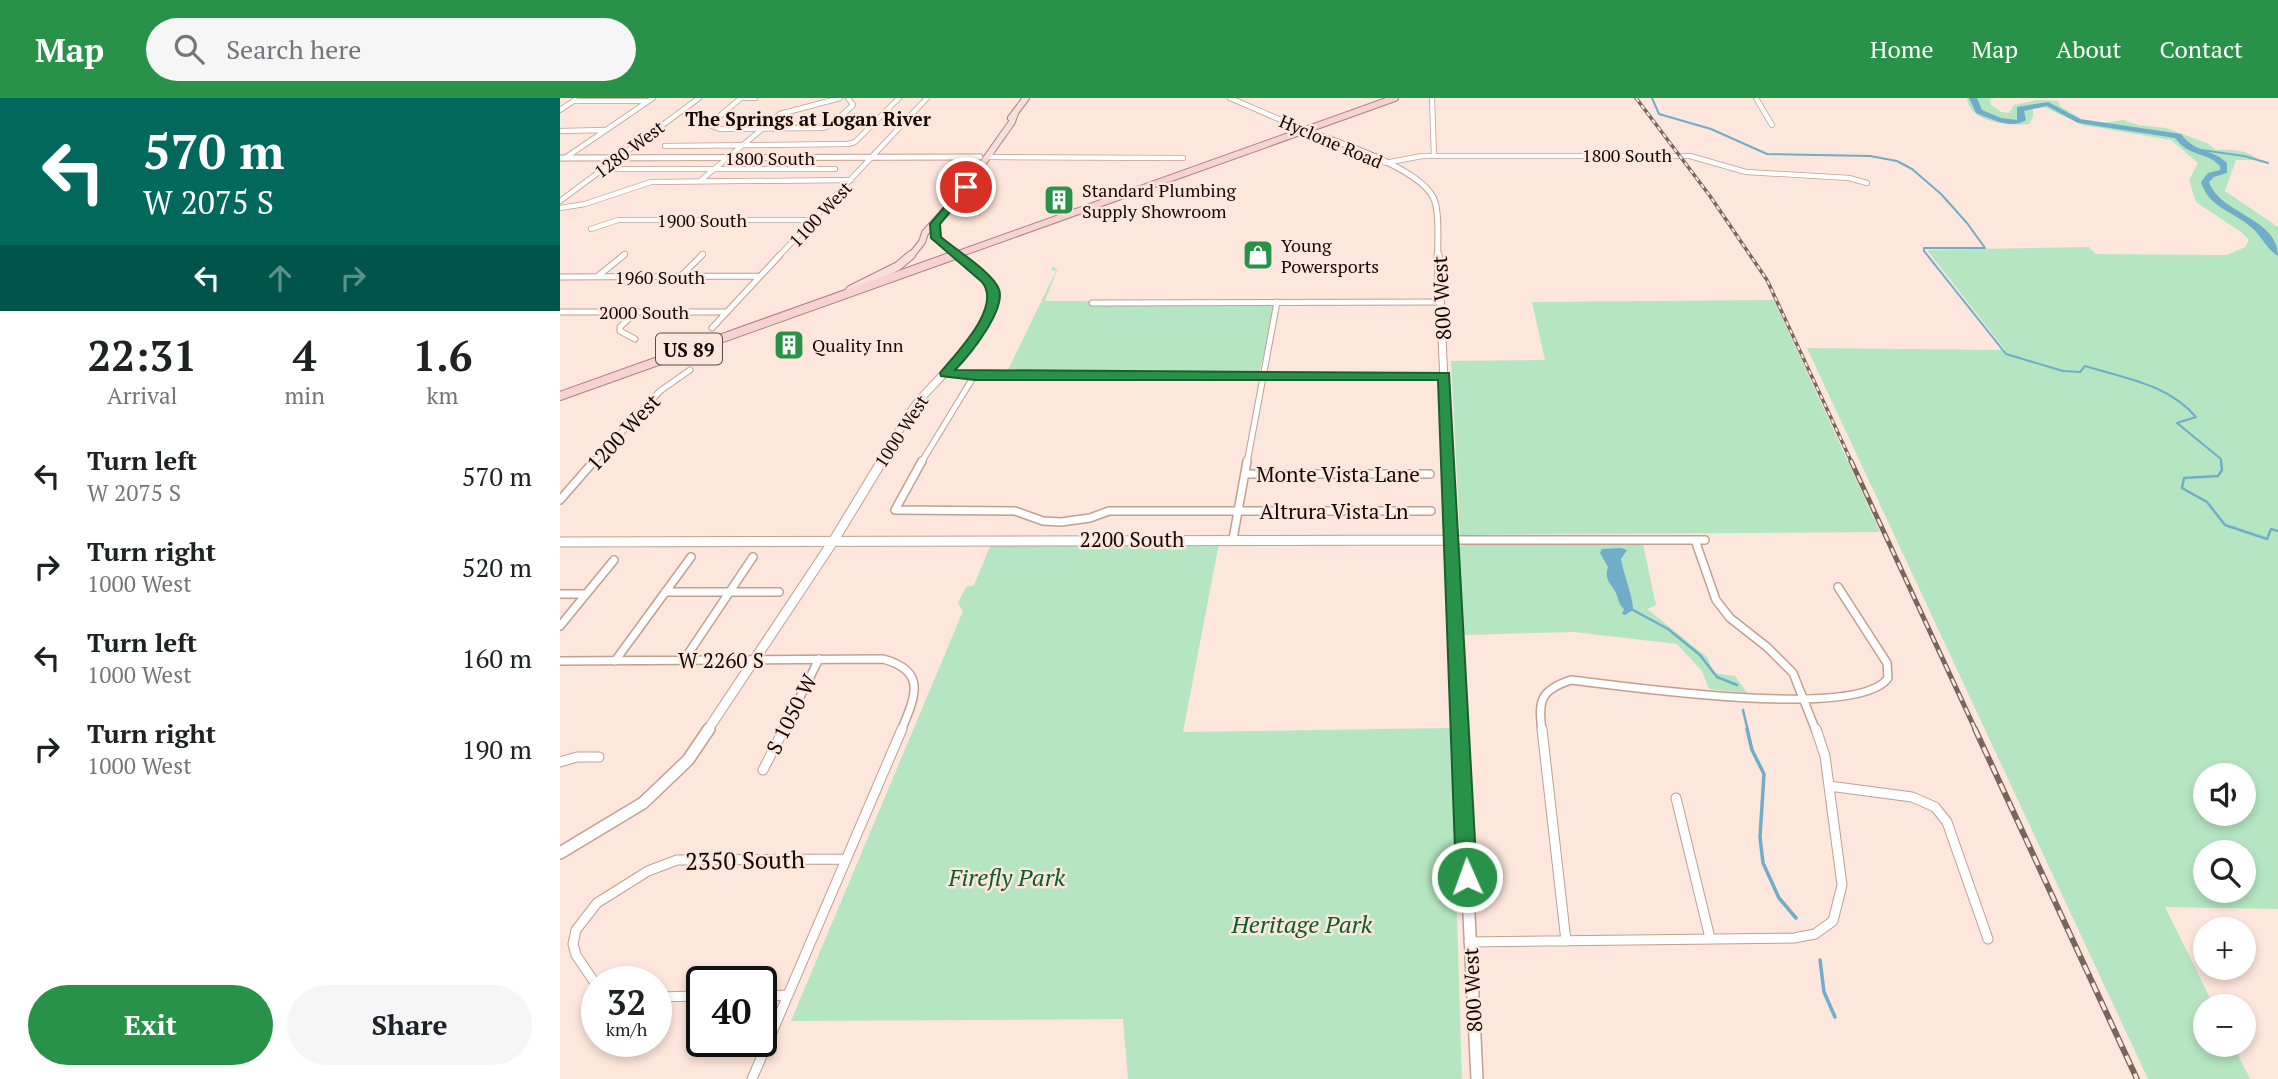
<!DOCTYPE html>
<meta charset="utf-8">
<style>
body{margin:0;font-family:"PT Serif",serif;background:#f6f6f6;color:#202124;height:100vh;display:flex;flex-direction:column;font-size:26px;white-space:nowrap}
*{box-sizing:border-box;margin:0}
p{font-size:23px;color:#757577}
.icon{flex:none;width:38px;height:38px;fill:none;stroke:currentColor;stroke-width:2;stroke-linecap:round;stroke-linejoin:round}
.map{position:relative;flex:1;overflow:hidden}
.sheet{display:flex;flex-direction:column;background:#fff;width:560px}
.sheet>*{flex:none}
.top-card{background:#00695c;color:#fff;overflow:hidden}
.fabs{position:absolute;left:1633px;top:665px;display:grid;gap:14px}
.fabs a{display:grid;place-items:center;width:63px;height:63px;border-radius:50%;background:#fff;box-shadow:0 4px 10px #0003;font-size:35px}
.speed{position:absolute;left:21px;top:868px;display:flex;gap:14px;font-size:35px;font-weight:700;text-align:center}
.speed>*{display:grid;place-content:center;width:91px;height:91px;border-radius:50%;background:#fff;box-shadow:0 4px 10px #0003;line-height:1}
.speed small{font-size:18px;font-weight:400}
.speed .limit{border:4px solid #111;border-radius:10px;background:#fff;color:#111}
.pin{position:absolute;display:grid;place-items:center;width:60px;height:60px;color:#fff;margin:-30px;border:4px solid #fff;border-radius:50%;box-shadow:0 2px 7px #0007}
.me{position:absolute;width:77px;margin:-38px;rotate:358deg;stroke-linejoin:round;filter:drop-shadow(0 0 5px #0008)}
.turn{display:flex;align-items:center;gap:24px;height:147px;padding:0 28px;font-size:32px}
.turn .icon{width:91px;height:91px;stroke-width:2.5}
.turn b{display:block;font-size:49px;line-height:60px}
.lanes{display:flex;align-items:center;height:66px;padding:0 28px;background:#0003;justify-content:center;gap:35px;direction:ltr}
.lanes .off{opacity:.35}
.eta{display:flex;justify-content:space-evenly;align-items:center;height:119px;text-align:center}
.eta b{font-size:42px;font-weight:700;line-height:49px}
.action{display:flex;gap:14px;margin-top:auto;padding:14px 28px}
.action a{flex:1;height:80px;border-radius:42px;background:#299249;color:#fff;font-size:28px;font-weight:700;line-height:80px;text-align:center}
.action a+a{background:#f6f6f6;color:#202124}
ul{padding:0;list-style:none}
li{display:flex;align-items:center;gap:21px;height:91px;padding:0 28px}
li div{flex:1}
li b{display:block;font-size:26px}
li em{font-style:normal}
header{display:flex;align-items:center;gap:42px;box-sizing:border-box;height:98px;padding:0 35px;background:#299249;color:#fff}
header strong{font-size:33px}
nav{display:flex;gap:38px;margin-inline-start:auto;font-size:24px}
.search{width:490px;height:63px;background:#f6f6f6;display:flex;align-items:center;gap:18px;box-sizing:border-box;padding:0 24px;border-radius:38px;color:#757577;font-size:26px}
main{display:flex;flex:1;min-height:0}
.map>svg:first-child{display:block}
</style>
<header>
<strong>Map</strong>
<div class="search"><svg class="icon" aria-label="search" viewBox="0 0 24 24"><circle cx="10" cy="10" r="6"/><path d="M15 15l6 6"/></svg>Search here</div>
<nav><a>Home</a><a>Map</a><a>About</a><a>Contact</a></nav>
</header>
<main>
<section class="sheet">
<div class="top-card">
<div class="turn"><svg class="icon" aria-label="left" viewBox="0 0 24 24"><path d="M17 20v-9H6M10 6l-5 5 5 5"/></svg><div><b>570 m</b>W 2075 S</div></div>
<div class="lanes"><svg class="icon" aria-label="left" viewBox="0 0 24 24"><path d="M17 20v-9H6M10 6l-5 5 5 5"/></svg><svg class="icon off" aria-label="ahead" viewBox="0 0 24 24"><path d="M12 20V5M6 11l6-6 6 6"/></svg><svg class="icon off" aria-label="right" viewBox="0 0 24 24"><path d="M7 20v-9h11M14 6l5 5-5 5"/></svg></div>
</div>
<div class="eta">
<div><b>22:31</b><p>Arrival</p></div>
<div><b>4</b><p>min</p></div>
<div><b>1.6</b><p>km</p></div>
</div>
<ul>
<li><svg class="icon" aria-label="left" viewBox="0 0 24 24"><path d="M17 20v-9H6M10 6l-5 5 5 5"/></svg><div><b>Turn left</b><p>W 2075 S</p></div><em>570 m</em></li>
<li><svg class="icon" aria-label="right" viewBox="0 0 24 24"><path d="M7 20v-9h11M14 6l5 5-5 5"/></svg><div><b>Turn right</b><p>1000 West</p></div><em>520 m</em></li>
<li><svg class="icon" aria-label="left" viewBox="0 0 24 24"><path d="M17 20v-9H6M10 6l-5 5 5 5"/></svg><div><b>Turn left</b><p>1000 West</p></div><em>160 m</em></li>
<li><svg class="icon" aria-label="right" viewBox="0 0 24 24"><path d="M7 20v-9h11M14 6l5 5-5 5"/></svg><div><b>Turn right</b><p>1000 West</p></div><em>190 m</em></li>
</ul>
<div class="action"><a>Exit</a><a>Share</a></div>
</section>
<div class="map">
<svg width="1718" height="981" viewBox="0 0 1718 981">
<rect width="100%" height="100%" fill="#fde6db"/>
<!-- green -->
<path fill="#b5e6c1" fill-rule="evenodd" d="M1407,0h24l-1,6 11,8 8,1 5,-8 23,-5 21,1 2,5 23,14 14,4 26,-4 16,5 27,3 41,15 9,7c16,-1 31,0 43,10h-23l-11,31 53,36v682l-113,-2 49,99h-9v39h28l17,34h-102l-341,-731 198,2 -78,-100 162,-3 7,7 131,1 18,-8 4,-7 -8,-8 -45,-30 -7,-22 9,-17 -27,-23 -88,-15 -39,-18 -11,2v8l-4,7c-20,2 -60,-1 -62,-26zM1645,677h39v39h-39zM1645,754h39v39h-39z
M493,168l4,4 -12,31 232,1 -18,71 -252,-1 49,-101 -5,-1z
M1214,202l106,232 -420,3 -9,-174 94,-1 -13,-58z
M432,444l227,1 -36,189 268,-4 11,351h-334l-5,-60 -332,2 172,-410 -5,-8 8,-16 8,-2z
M904,446h179l13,61 -9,4 60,48 7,16 21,3 12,17 -38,-4 -7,-18 -25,-27 -103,-12 -112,3 -4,-87z"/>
<!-- water -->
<path fill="#70adcb" d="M1061,450l6,2 -6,9c2,13 13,41 12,51l-8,5 -3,-1 2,-5c-6,-6 -5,-9 -8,-16 -5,-10 -12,-12 -8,-26l-8,-14 2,-4z"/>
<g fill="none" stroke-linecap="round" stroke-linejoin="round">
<!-- stream-far2 -->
<path stroke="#70adcb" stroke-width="2" d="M1092,0l7,16 52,15 56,25 103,2 27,5 15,8 29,25 26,29 18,25h-61v3l82,103 57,17 17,1 5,-6c39,12 83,18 111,51l-19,6 44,36v4
M1627,50l57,8 24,7"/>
<!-- stream-far1 -->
<path stroke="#70adcb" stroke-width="2.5" d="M1661,363l1,9 -4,6 -34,2 -2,10 25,14 18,23 42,14 4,-10 7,2
M1073,512l35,19 32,26 17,22 20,8
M1183,612l5,21"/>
<!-- stream -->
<path stroke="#70adcb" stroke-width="3.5" d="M1187,631l5,21 12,24 -4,63 3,26 16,35 17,20
M1260,862l4,32 11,25"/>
<!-- river -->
<path fill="#70adcb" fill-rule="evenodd" d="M1409,0h8l5,12 19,8 16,2v-13l31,-5 32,17 101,15c15,20 31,14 46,29v10l-13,4 -5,5c11,32 69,36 69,74 -11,-6 -17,-21 -27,-29 -18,-16 -42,-19 -50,-45l7,-9 12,-3v-4c-14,-15 -30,-8 -45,-28l-97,-15 -31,-17 -23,5 2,9c-14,10 -35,-1 -50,-7z"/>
<!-- minor-far3 casing -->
<g stroke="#c29f8f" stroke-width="6">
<path id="minor-far3" d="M180,0h15
M181,0l-32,27 11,4 103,-1 8,-3 22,-20 -5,-7
M670,0l74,32
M1196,0l16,27
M872,1l2,57
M13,3h73
M0,12l15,-10
M0,33l45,-1
M105,48l183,-2 7,-2 44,-44
M428,59l195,1
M5,60l88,-60
M825,65l37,-7h268l56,16 103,6 18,5
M42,71h233
M140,83l80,-67 60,-16
M0,103l139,-103
M0,110l25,-4 66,-22 200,-2
M31,131l27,-9h196
M61,159l4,-3
M140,159l3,-3
M218,159l149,-159"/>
</g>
<!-- minor-far2 casing -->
<g stroke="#c29f8f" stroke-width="7">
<path id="minor-far2" d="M38,178l26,-21
M121,178l21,-21
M0,179l200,-1
M532,205l349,-1
M0,214h167
M152,230l68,-73
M75,241l-15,-8v-4l16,-15
M386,276l498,2
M33,365l67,-72 30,-21
M361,365l53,-87
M687,365l30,-161"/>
</g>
<!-- minor-far1 casing -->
<g stroke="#c29f8f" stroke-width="10">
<path id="minor-far1" d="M362,363l-27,49 120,1 28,10 18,1 29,-4 19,-7h322
M685,376h185
M0,402l34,-39
M673,441l14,-78
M890,442h255
M1135,442l21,60 14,18 37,29 26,26 23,58
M105,494h114
M0,496h26
M0,528l54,-66
M124,562l69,-103
M0,563l323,-2c45,12 32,38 18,72
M55,563l76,-104
M223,633l36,-72
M982,633c-4,-30 -2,-41 29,-51 54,6 287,41 317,-2l-1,-15 -49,-76"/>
</g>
<!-- minor casing -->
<g stroke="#c29f8f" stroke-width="11">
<path id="minor" d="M982,631l24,212
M0,664l17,-5h22
M203,672l21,-41
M1269,688l83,11 23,10 12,15 41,117
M1116,700l34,140
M909,844l325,-4 21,-4 18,-13 9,-36 -17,-129 -9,-27
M37,888l-21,-31 -3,-11 3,-14 21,-27 51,-32 29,-11 169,-1
M201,898l27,-1
M96,899l46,-1
M192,981l150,-350"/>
</g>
<!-- tertiary-far3 casing -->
<g stroke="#c29f8f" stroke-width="7">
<path id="tertiary-far3" d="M744,32c30,11 122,39 131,72 5,16 2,38 3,55
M0,60l420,-1
M395,156l4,3"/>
</g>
<!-- tertiary-far2 casing -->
<g stroke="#c29f8f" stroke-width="9">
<path id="tertiary-far2" d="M878,157l10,208
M320,365c12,-19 22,-39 34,-56 19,-27 91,-83 78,-119 -5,-14 -24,-24 -36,-33"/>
</g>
<!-- tertiary-far1 casing -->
<g stroke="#c29f8f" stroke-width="11">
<path id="tertiary-far1" d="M887,363l13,270
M0,444l890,-2
M147,633l127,-191 48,-79"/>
</g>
<!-- tertiary casing -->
<g stroke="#c29f8f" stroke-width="14">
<path id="tertiary" d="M900,631l17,350
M0,755l83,-50 45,-43 21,-31"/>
</g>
<!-- primary-far1 casing -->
<g stroke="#a88482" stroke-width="8">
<path id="primary-far1" d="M451,20l15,-20
M375,126l1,14 19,16
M350,159l12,-15 3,-9 41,-46 46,-65 3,-9"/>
</g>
<!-- primary casing -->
<g stroke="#a88482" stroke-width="10">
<path id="primary" d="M290,192l48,-24 13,-11"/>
</g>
<!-- trunk-far1 casing -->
<g stroke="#a88482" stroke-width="8">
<path id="trunk-far1" d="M390,159l445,-159"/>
</g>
<!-- trunk casing -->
<g stroke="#a88482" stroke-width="10">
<path id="trunk" d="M0,298l395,-141"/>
</g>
<!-- minor-far3 -->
<use href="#minor-far3" stroke="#fff" stroke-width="4.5"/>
<!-- minor-far2 -->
<use href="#minor-far2" stroke="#fff" stroke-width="5"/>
<!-- minor-far1 -->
<use href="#minor-far1" stroke="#fff" stroke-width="7"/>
<!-- minor -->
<use href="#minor" stroke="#fff" stroke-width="9"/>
<!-- tertiary-far3 -->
<use href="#tertiary-far3" stroke="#fff" stroke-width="5"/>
<!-- tertiary-far2 -->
<use href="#tertiary-far2" stroke="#fff" stroke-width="7"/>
<!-- tertiary-far1 -->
<use href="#tertiary-far1" stroke="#fff" stroke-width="9"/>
<!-- tertiary -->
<use href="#tertiary" stroke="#fff" stroke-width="11"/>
<!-- primary-far1 -->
<use href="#primary-far1" stroke="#fadddd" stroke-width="6"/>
<!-- primary -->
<use href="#primary" stroke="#fadddd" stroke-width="8"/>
<!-- trunk-far1 -->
<use href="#trunk-far1" stroke="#f8d2d2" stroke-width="6"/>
<!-- trunk -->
<use href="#trunk" stroke="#f8d2d2" stroke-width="8"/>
<!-- rail-far2 casing -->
<g stroke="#76665f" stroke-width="3.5">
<path id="rail-far2" d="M1076,0l74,98 57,84 85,183"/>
</g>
<!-- rail-far1 casing -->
<g stroke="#76665f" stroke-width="5">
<path id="rail-far1" d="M1291,363l125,270"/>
</g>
<!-- rail casing -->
<g stroke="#76665f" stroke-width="6">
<path id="rail" d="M1415,631l162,350"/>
</g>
<!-- rail-far2 -->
<use href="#rail-far2" stroke="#fde6db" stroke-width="2" stroke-dasharray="4.5" stroke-linecap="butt"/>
<!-- rail-far1 -->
<use href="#rail-far1" stroke="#fde6db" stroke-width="2.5" stroke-dasharray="8" stroke-linecap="butt"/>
<!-- rail -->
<use href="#rail" stroke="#fde6db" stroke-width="3.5" stroke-dasharray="10" stroke-linecap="butt"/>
</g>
<!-- route -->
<path fill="#299249" stroke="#1b5f2f" stroke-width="2" d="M403,87l8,2 -31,37 1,13c15,13 48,33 57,50 11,20 -29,69 -43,83l494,3 28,504 -3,6 -7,3 -8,-3 -3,-6 -18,-497h-463l-34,-4 -1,-3c15,-19 63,-66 42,-91l-51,-44 -1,-14z"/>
<!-- icons -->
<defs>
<g id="building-square" transform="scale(1.575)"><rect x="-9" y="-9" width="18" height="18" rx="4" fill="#299249" stroke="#fde6db"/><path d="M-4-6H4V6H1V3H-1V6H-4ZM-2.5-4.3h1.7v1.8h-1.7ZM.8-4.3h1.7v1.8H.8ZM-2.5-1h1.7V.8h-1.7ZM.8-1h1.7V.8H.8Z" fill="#fff"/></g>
<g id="shop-square" transform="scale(1.575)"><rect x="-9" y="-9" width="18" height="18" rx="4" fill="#299249" stroke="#fde6db"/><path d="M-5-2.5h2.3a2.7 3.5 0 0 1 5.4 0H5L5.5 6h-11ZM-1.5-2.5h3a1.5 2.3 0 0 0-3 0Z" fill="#fff"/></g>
</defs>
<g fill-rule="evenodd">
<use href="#building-square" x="499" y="102"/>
<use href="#shop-square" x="698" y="157"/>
<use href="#building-square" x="229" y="247"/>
</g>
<g text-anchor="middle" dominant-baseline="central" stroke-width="5" stroke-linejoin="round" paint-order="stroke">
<!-- far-street labels -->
<g font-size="18" fill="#140804" stroke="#fde6db">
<text transform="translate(771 43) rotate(23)">Hyclone Road</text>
<text transform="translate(69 51) rotate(-37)">1280 West</text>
<text x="1067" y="57">1800 South</text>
<text x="210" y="60">1800 South</text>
<text transform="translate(260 116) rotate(-47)">1100 West</text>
<text x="142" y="122">1900 South</text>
<text x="100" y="179">1960 South</text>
<text x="84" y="214">2000 South</text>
<text transform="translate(341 333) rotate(-57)">1000 West</text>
</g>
<!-- far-poi labels -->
<g font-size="18" fill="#140804" stroke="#fde6db" text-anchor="start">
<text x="522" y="92">Standard Plumbing<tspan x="522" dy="21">Supply Showroom</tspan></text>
<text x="721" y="147">Young<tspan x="721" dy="21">Powersports</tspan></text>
<text x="252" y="247">Quality Inn</text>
</g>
<!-- far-neighbourhood labels -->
<g font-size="19" font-weight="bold" fill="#140804" stroke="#fde6db">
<text x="248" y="20">The Springs at Logan River</text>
</g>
<!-- shield labels -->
<rect fill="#fde6db" stroke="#5a4b44" stroke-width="2" x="96" y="235.5" width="66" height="31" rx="5"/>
<g font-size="19" font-weight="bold" fill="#140804">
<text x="129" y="251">US 89</text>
</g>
<!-- street labels -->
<g font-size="21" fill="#140804" stroke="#fde6db">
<text transform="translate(881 200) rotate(-93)">800 West</text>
<text transform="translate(63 334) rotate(-47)">1200 West</text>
<text x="778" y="376">Monte Vista Lane</text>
<text x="774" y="413">Altrura Vista Ln</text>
<text x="572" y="441">2200 South</text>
<text x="161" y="562">W 2260 S</text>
<text transform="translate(231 616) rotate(-63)">S 1050 W</text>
<text transform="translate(912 892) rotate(-93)">800 West</text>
</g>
<!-- near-street labels -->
<g font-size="24" fill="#140804" stroke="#fde6db">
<text transform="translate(185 762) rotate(-1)">2350 South</text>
</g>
<!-- near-park labels -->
<g font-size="24" font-style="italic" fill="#0b5f2f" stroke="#fde6db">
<text x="447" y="779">Firefly Park</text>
<text x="742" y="826">Heritage Park</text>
</g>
</g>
</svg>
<div class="fabs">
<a><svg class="icon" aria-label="sound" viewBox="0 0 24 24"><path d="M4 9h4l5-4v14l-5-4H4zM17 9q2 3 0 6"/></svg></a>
<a><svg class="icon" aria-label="search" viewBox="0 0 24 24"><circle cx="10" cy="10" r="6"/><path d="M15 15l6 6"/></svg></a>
<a>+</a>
<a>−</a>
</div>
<div class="speed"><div>32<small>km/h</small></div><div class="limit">40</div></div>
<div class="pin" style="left:406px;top:89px;background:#d93025"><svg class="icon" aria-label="arrive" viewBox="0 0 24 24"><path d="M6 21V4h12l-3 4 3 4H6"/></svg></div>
<svg class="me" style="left:907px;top:779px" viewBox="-20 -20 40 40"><circle r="17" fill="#299249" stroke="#fff" stroke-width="3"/><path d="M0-11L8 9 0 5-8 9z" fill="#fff"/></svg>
</div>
</main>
